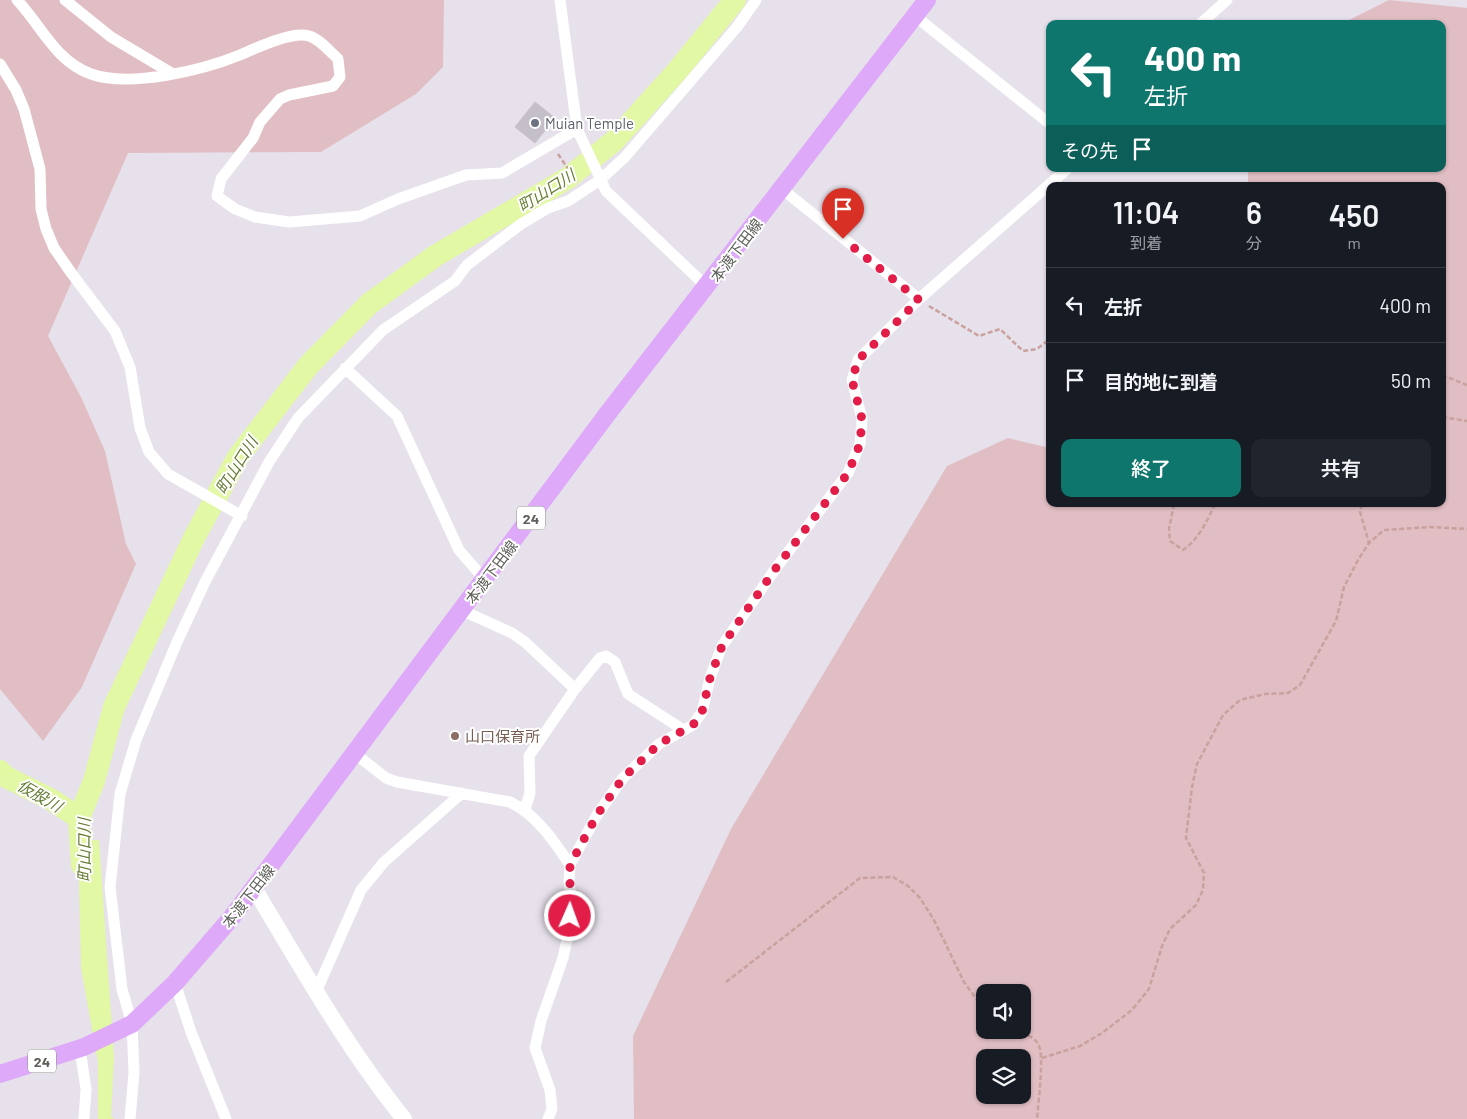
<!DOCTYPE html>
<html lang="ja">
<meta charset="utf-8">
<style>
body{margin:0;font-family:Barlow,"Noto Sans JP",sans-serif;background:#20242c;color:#f1f3f6;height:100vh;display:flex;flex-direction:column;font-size:19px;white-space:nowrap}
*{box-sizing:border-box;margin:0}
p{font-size:16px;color:#9ea1a6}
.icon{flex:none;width:28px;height:28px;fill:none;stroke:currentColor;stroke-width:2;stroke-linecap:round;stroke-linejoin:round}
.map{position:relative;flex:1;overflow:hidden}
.details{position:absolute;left:1046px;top:182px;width:400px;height:325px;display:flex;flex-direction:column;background:#171b24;border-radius:10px;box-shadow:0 1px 4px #0004}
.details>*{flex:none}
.guide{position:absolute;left:1046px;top:20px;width:400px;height:152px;border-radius:10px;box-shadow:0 1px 4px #0004;background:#0f766e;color:#fff;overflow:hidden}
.controls{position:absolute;left:976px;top:984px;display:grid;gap:10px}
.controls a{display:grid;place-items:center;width:55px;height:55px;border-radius:10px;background:#171b24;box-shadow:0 1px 4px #0004;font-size:25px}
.pin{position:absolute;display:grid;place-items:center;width:42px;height:42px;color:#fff;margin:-51px -21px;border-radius:50% 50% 50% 0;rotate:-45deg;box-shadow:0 0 5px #0007}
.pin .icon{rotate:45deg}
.me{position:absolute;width:55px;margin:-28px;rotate:2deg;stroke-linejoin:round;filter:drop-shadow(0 0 4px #0008)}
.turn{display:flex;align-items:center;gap:18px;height:105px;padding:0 15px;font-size:22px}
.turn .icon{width:65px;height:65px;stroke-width:2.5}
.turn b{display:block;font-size:35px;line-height:42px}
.then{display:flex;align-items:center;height:48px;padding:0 15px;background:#0003;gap:10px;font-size:19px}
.eta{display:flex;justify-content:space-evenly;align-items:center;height:85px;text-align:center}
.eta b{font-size:30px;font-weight:600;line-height:35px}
.cta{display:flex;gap:10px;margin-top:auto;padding:10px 15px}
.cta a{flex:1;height:58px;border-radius:10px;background:#0f766e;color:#fff;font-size:20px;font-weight:600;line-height:58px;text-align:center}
.cta a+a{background:#20242c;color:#f1f3f6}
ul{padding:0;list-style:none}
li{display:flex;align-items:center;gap:15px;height:75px;padding:0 15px;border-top:1px solid #363941}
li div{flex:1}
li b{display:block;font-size:19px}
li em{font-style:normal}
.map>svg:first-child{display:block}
</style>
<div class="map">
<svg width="1467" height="1119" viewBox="0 0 1467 1119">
<rect width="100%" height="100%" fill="#e7e1eb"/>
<!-- green -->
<path fill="#e1bec4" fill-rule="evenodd" d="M0,0h444l-1,67 -27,27 -95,58 -193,1 -80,183 33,61 24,54 21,93 10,20 -54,123 -39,54 -43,-52z
M1389,0l78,8v1111h-833l-1,-83 98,-207 216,-363 61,-28 42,10v56h392v-318h-194v-17h194v-145h-101zM985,992h37v38h-37zM985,1058h37v37h-37z"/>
<!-- water -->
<path fill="#e2f8a4" d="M82,830l11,10h6l15,218 -3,58 3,3h-16v-57l-17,-94 -3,-129z"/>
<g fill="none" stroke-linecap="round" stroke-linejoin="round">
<!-- river -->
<path stroke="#e2f8a4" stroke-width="22" d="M0,771l6,6 46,23 27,18
M82,865l-3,-47 15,-37 20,-74 80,-169 44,-81 70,-91 61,-62 66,-48 133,-78 46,-37 64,-71 57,-70"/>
</g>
<!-- building -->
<path fill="#c4bfc9" stroke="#c8c0cf" d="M535,102l20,16 -20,25 -20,-16z"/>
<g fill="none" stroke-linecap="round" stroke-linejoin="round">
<!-- path -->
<path stroke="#c9a19d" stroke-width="2.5" stroke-dasharray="5 2.5" stroke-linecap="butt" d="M558,154l19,28
M929,306l50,30 21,-7 23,22 14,-2 13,-10
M1442,375l25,10
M1442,417l25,4
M1174,504l-5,25 1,12 13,9c16,-11 24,-29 32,-46
M1362,504l-2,8 9,31
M726,982l134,-104 33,-1 15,9 12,12 14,22 30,62 21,29
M1014,1030c8,3 20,6 24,14 7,9 0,60 -1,75
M1042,1058l38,-12 22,-13 30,-23 17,-21 13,-43 8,-17 26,-24 7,-15 1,-17 -18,-35 6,-51 5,-23 26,-49 17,-15 25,-6 23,-1 12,-8 36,-64 8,-34 14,-27 11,-17 15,-13 46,-3 37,2"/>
<!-- street -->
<path stroke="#fff" stroke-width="11" d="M17,0c24,25 38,61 74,74 39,14 112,-4 149,-19 16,-7 52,-24 69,-19 11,3 21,16 29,23l2,18 -7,9 -44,9 -9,4 -20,23 -7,16 -32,41 -4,17 18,13 20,8 34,5 71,-6 38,-17 68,-24 36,-2 75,-44
M65,0l46,37 62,37
M560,0l17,129 29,62 101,96
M915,16l135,108
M1200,24l27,-24
M0,64l16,26 8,19 16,60 1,40 5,20 8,19 18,26 43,57 15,36 10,61 9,24 19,22 74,42
M782,189l137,110
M345,368l52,48 62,134 26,30
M461,610l51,23 13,9 50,47 25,-31 6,-2 9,6 13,32 54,35
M354,753l32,25 11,4 113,20c27,13 44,39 60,63
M525,809l5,-16 -1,-37 46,-67
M175,983l16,49 35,87
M316,992l45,-102 23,-28 78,-69
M80,1049l6,40 -2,30
M130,1119l4,-46 -2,-49 -10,-35 -12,-102 10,-93 16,-54 41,-98 28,-60 64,-120 29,-44 85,-88 72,-49 12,-16 54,-41 27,-16 20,-7 32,-21 25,-23 112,-130 19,-27
M548,1119l4,-10 -2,-19 -15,-42 6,-27 22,-63 5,-23 3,-38 -2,-15 1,-17 27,-50 26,-37 36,-34 34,-19 9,-13 8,-34 12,-32 54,-78 72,-95 12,-29 2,-25 -10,-39 6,-20 61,-61 148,-130"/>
<!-- secondary -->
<path stroke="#fff" stroke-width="16" d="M254,888c47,79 93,160 150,231"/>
<!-- primary -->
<path stroke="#dea9f8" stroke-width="18" d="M0,1074l84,-27 48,-23 43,-41 57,-66 376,-504 319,-413"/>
</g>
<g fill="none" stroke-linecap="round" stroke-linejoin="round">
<!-- route -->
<path stroke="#e11d48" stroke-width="9" stroke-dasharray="0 16.2" d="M570,916v-51l27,-50 26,-37 36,-34 34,-19 9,-13 8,-34 12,-32 54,-78 72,-95 12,-29 2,-25 -10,-39 6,-20 61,-60 -76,-61"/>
</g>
<!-- markers -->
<circle fill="#6b7280" stroke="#fff" stroke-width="2" cx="535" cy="123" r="5"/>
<circle fill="#8d6e63" stroke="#fff" stroke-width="2" cx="455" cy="736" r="5"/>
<g text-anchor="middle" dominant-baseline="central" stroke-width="4" stroke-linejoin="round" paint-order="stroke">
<!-- shield labels -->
<g fill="#fff" stroke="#8e908b" stroke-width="1">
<rect x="517" y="506.5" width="28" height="23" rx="4"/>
<rect x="28" y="1049.5" width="28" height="23" rx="4"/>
</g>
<g font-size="14" font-weight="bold" fill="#5e6059">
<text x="531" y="518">24</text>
<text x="42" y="1061">24</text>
</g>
<!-- worship labels -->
<g font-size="15" fill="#5b616d" stroke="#fff" text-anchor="start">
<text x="545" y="123">Muian Temple</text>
</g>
<!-- street labels -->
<g font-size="15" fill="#5e6059" stroke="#fff">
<text transform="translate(736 250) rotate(-53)">本渡下田線</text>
<text transform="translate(491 572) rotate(-53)">本渡下田線</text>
<text transform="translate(248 896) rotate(-52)">本渡下田線</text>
</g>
<!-- education labels -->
<g font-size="15" fill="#785e54" stroke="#fff" text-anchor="start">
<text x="465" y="736">山口保育所</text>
</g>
<!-- water labels -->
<g font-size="16" font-style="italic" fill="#657e36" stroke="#fff">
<text transform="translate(546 190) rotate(-32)">町山口川</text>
<text transform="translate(236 465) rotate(-58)">町山口川</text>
<text transform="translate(40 795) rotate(30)">仮股川</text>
<text transform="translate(83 850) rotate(-90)">町山口川</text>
</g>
</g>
</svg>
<div class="controls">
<a><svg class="icon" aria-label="sound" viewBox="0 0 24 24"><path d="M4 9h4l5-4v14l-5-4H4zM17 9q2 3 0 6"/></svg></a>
<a><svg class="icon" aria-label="layers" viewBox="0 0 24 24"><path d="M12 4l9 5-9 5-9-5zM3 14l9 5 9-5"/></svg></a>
</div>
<div class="pin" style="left:843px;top:239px;background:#d93025"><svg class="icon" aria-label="arrive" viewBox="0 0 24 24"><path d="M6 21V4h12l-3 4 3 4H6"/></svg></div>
<svg class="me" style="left:570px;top:916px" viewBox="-20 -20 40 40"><circle r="17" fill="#e11d48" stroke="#fff" stroke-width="3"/><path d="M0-11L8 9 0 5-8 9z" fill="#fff"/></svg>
<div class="guide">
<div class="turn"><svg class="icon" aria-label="left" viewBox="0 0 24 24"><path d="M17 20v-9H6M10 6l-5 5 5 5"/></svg><div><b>400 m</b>左折</div></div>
<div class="then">その先<svg class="icon" aria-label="arrive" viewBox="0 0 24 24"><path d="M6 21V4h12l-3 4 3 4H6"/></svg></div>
</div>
<section class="details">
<div class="eta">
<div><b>11:04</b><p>到着</p></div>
<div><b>6</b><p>分</p></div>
<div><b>450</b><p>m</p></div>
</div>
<ul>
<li><svg class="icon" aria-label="left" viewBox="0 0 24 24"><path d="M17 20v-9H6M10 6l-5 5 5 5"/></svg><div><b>左折</b></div><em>400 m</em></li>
<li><svg class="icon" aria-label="arrive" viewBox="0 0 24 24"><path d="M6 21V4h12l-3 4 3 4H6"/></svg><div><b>目的地に到着</b></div><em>50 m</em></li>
</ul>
<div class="cta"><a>終了</a><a>共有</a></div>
</section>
</div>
